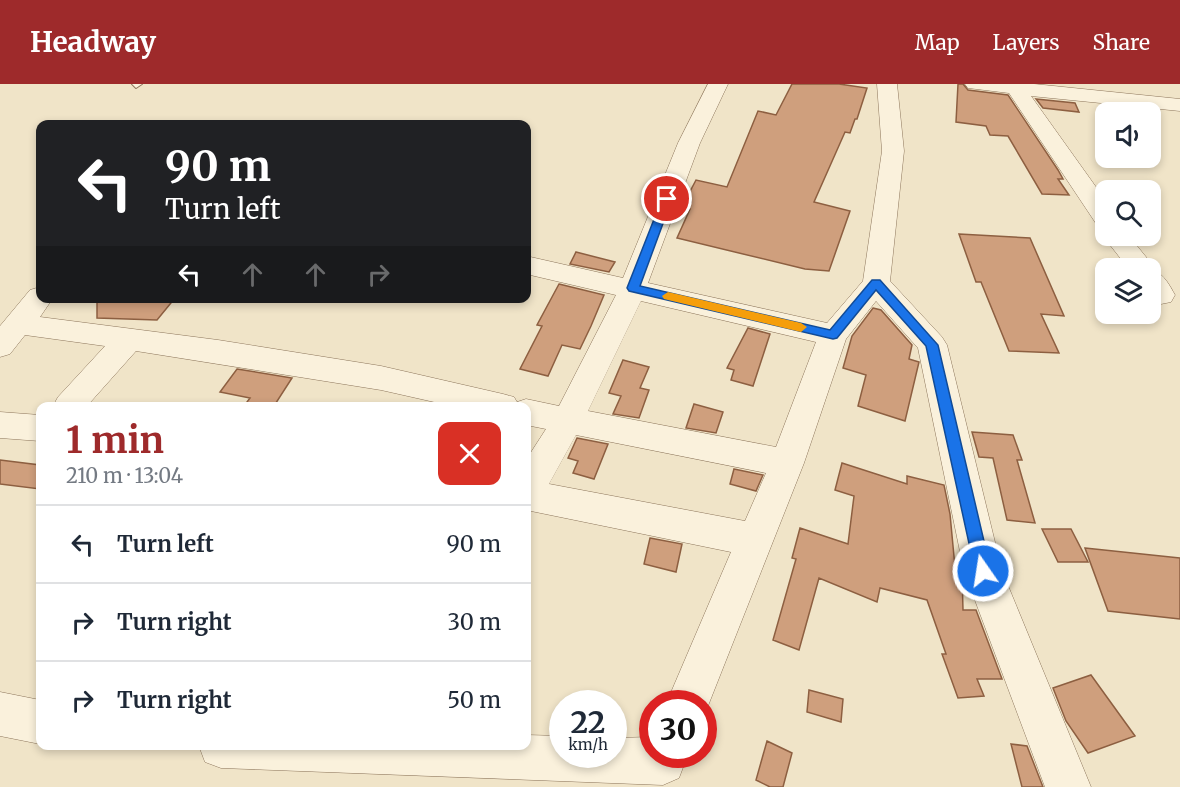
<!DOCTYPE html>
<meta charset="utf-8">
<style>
body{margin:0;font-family:Merriweather,serif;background:#f2f2f3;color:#1f2937;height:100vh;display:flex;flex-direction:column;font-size:22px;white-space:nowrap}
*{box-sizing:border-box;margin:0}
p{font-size:20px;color:#747a83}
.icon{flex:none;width:33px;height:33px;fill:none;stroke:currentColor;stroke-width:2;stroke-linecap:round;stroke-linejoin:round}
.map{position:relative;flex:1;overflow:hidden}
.panel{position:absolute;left:36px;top:318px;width:495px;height:348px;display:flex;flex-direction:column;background:#fff;border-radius:12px;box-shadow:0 3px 9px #0003}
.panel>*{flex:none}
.top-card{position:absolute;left:36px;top:36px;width:495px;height:183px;border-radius:12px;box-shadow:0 3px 9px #0003;background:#202124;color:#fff;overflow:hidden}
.fabs{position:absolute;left:1095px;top:18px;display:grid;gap:12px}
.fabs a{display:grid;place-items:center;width:66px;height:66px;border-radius:12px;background:#fff;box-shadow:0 3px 9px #0003;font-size:30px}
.speed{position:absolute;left:549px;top:606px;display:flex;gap:12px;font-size:30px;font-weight:700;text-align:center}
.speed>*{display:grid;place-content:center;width:78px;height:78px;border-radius:50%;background:#fff;box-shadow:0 3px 9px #0003;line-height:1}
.speed small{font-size:15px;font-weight:400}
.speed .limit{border:9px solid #d22;background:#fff;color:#111}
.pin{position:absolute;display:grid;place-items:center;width:51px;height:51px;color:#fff;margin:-26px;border:3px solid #fff;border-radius:50%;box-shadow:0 2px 6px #0007}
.me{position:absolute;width:66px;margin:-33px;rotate:347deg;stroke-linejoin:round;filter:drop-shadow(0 0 4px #0008)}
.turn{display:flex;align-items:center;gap:21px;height:126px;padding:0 30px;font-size:27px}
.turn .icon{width:78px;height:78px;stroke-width:2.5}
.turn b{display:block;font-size:42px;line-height:51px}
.lanes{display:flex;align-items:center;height:57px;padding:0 30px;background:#0003;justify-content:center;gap:30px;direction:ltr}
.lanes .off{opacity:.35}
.round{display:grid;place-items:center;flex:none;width:63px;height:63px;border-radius:12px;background:#f2f2f3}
.overview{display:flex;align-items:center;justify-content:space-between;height:102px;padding:0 30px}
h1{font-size:36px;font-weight:700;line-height:45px;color:#9e2a2b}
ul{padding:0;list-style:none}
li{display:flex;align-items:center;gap:18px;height:78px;padding:0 30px;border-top:2px solid #e0e1e3}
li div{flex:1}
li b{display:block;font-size:22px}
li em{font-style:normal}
header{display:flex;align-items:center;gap:36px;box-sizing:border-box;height:84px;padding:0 30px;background:#9e2a2b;color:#fff}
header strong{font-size:28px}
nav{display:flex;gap:33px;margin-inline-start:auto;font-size:21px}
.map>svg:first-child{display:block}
</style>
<header>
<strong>Headway</strong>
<nav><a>Map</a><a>Layers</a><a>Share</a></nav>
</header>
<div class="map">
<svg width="1180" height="703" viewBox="0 0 1180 703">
<rect width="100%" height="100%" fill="#f0e4c8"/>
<!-- building -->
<path fill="#cf9f7d" stroke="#8d5f41" stroke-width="1.5" d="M792,0h47l28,4 -10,31h-2l-5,14 -5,-1 -31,70 36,9 -21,60 -24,-2 -128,-31 13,-29 -2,-1 3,-6 -6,-1 11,-21 31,7 31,-76 18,4z
M958,0h5l5,6 40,5 50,75 5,9h-5l11,16 -27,-1 -34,-58 -18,-1 -4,-9 -30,-4z
M1036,15l39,4 4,9 -36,-4z
M959,150l71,4 34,78 -23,-2 18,39 -50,-2 -28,-69h-5z
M576,168l39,10 -6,10 -39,-8z
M559,200l45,11 -13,31 -11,23 -18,-4 -14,31 -28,-7 22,-43 -5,-1z
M97,214h78l-18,22 -60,-2z
M873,224l8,2 31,35 -3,14 10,3 -14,59 -47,-15 8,-31 -23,-7 9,-32z
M748,244l22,6 -17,52 -22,-6 3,-10 -7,-2z
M623,276l26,7 -9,21 9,2 -10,28 -26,-4 8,-18 -12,-3z
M237,285l55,9 -18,28h-30l6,-8 -30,-6z
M694,320l29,8 -7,21 -30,-5z
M972,348l41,3 9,25h-5l18,63 -28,-3 -14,-62 -14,-1z
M577,354l31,6 -14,35 -21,-6 5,-12 -10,-3z
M0,376l40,5v24l-40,-5z
M842,379l65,21v-8l37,9 6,29 5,53 6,1 1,5 1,37h13l26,69h-25l7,17 -26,2 -16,-44h4l-19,-54 -47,-12 -3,14 -58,-24 -20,72 -26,-10 23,-81 -4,-1 8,-30 48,16 6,-48 -19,-6z
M734,385l29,6 -7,16 -26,-7z
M1042,445h29l17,33h-30z
M650,454l32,6 -6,28 -32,-8z
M1085,464l95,10v61l-72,-8z
M1091,591l44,61 -47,17 -22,-32 -13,-33z
M809,606l34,9 -2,23 -34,-10z
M767,657l25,12 -9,34h-13l-14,-7z
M1011,660l16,2 16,41h-21z"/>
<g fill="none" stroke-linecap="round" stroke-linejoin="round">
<!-- lane casing -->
<g stroke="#8d765c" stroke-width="2">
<path id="lane" d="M132,0h10l-6,4z"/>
</g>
<!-- street casing -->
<g stroke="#8d765c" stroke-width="1">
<path id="street" d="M708,0h20l-28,59 -52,140 179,40 36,-42 19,-130 -5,-67h20l7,67 -14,130 52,56 5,8 55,226 89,216h-46l-81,-216 -46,-223 -42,-47 -30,38 -42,124 -100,253v-12h-38l65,-152 -205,-42v-50l20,-31 -20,-4v-19h-74l-71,-16 -245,-39 -49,55h-34l5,-9 47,-51 -80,-11 -15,19 -10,3v-31l30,-36 10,-3v11h13l-13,19 178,23 163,26 122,28 11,3 3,5 9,-3 33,7 57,-111 -90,-21v-18l97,22 55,-135zM641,217l175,41 -40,105 -188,-36zM576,351l190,38 -21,48 -196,-37z
M965,0h69l146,15v12l-149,-15 75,105v27l-9,-3 -88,-132 -41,-5z
M1106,149v3h23l26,32 -1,3c10,3 16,15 21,24l-4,7 -10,2 -10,-2 -1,-34h-22l-25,-32z
M0,328l40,3v26l-40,-3z
M0,608l40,8v44l-40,-8z
M526,651l36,1v18h52v-16l38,-1v17h36l-9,24 -16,7 -442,-17 -16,-6 -6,-16h327z"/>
</g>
<!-- lane -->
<use href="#lane" fill="#faf1dc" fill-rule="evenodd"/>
<!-- street -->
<use href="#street" fill="#faf1dc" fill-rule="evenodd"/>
</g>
<!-- route -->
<path fill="#1a73e8" stroke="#114b97" stroke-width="1.5" d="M667,112l5,3 -32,87 190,44 42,-50h8l58,65 53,226 -2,5 -6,2 -5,-2 -3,-5 -49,-225 -50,-56 -39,48 -4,1 -204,-48 -2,-3 35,-89z"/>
<!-- slow -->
<path fill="#f59e0b" d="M668,208l133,31 6,4 -6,5 -137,-33 -2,-3z"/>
</svg>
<div class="fabs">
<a><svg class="icon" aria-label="sound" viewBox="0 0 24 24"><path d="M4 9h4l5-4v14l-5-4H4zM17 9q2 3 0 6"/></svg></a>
<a><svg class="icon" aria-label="search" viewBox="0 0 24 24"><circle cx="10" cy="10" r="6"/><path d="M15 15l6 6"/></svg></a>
<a><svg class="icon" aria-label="layers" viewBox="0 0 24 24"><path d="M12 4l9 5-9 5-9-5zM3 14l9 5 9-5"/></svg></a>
</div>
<div class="speed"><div>22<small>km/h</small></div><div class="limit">30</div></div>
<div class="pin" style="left:667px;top:115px;background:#d93025"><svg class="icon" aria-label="arrive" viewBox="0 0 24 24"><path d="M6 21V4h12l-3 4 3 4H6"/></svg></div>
<svg class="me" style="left:983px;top:487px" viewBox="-20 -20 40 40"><circle r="17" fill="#1a73e8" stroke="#fff" stroke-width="3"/><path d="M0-11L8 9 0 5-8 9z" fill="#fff"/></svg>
<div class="top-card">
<div class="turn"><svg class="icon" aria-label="left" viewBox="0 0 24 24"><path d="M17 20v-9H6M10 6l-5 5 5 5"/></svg><div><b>90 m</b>Turn left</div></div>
<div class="lanes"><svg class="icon" aria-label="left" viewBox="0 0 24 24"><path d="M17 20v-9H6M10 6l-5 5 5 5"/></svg><svg class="icon off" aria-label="ahead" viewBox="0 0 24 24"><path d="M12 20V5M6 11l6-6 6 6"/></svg><svg class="icon off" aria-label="ahead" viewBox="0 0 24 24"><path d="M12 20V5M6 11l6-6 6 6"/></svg><svg class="icon off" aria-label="right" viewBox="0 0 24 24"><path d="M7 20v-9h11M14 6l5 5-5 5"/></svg></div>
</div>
<section class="panel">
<div class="overview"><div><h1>1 min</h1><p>210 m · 13:04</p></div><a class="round" style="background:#d93025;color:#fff"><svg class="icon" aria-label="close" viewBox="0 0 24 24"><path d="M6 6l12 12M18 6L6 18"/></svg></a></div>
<ul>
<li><svg class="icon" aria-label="left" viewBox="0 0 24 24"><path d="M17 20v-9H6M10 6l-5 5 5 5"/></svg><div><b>Turn left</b></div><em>90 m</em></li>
<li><svg class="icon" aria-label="right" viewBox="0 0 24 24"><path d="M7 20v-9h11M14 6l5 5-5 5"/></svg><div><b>Turn right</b></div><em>30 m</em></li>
<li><svg class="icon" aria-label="right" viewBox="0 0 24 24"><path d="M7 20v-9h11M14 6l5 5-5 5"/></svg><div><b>Turn right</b></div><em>50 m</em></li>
</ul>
</section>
</div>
